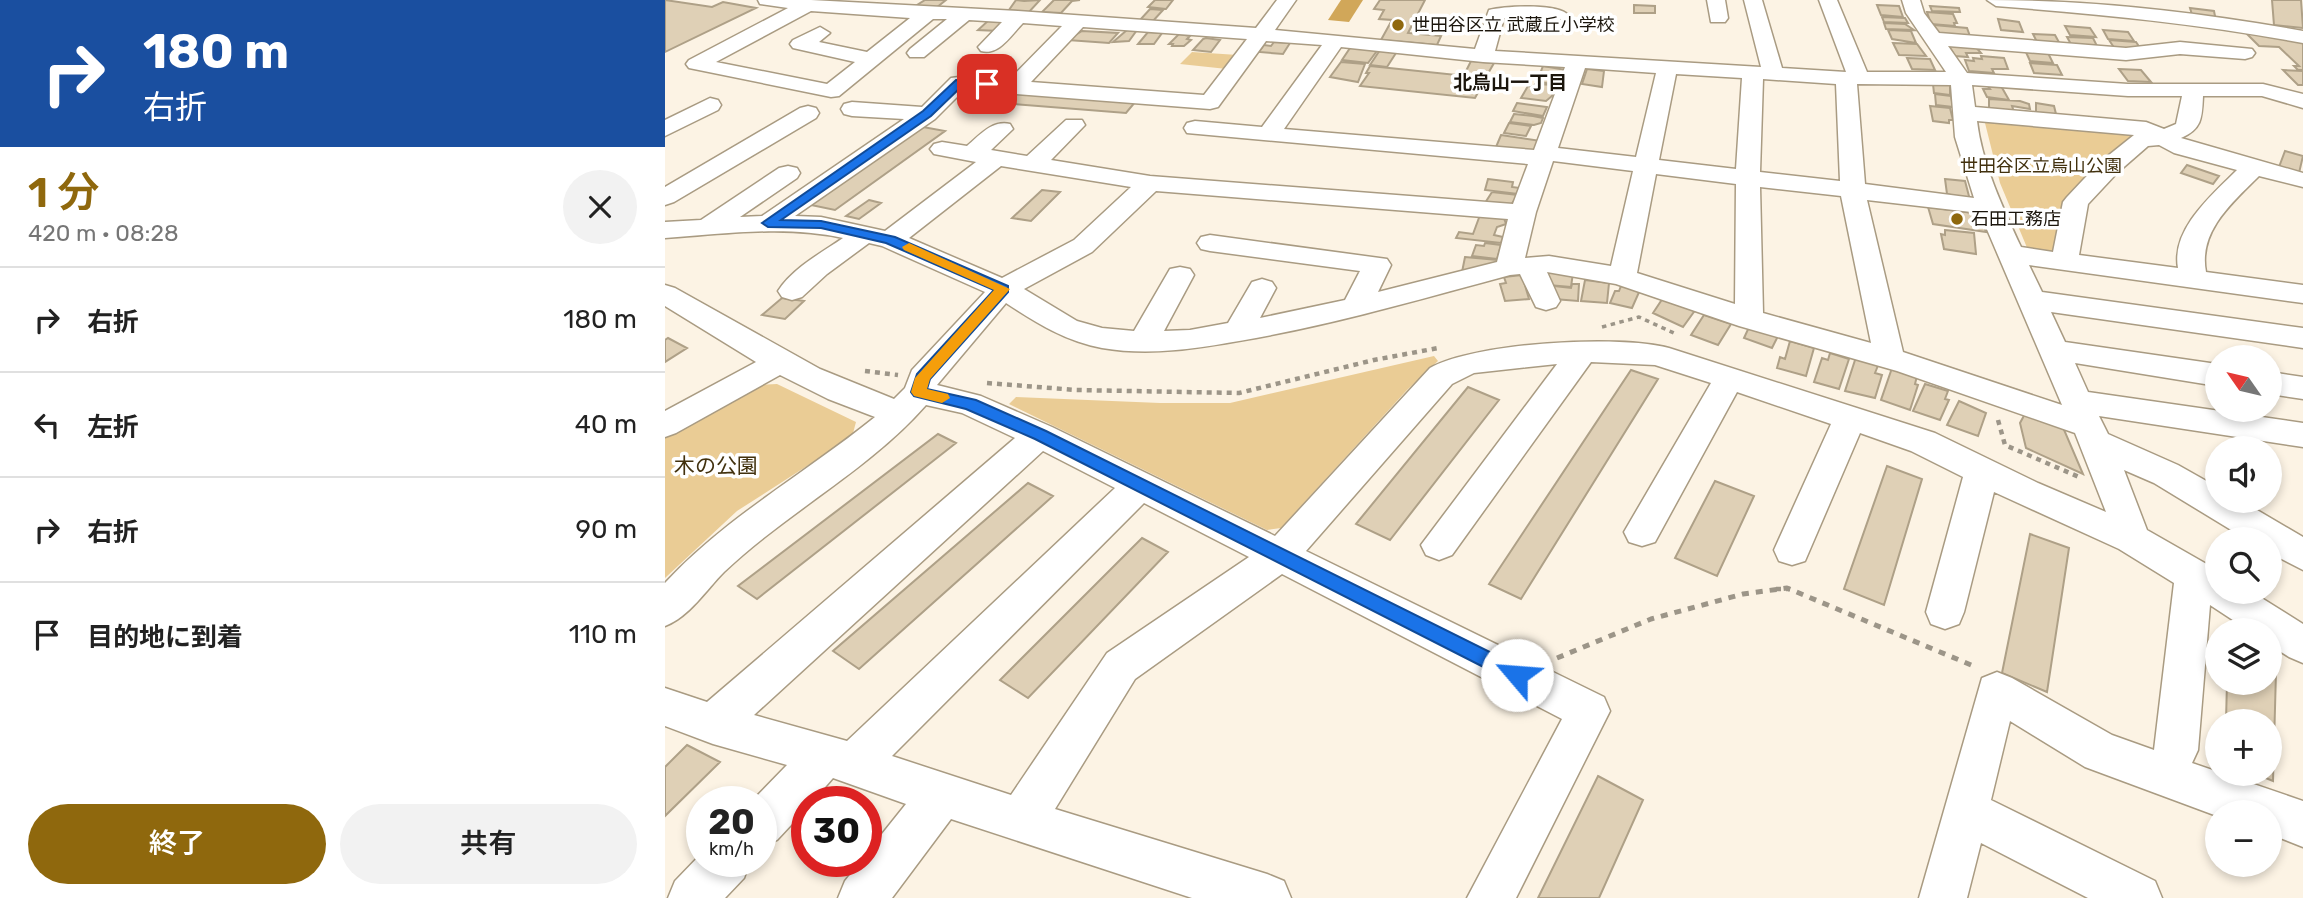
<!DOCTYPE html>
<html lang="ja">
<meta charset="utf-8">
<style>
body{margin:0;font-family:Rubik,"Noto Sans JP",sans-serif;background:#f2f2f2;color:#222;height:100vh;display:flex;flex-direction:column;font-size:26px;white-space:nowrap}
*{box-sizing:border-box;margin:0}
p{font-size:23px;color:#767676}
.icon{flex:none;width:38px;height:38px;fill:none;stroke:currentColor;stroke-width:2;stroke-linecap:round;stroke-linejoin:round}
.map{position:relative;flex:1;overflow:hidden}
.sheet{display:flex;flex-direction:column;background:#fff;width:665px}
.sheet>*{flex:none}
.banner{background:#1a4fa0;color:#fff;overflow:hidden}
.needle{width:46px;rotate:304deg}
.controls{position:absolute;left:1540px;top:345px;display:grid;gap:14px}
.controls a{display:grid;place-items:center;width:77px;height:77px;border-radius:50%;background:#fff;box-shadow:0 4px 10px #0003;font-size:35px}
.speed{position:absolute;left:21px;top:786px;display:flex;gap:14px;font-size:35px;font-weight:700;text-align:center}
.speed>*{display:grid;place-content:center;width:91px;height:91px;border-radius:50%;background:#fff;box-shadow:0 4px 10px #0003;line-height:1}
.speed small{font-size:18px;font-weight:400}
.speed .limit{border:10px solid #d22;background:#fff;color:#111}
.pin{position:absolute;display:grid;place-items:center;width:60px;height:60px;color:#fff;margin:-30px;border-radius:14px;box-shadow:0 4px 10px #0006}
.me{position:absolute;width:77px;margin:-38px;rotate:297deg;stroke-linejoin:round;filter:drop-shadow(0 0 5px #0008)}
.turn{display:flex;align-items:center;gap:24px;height:147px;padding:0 28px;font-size:32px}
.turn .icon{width:91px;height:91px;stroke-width:2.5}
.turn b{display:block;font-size:49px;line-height:60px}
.round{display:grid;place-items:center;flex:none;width:74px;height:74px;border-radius:37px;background:#f2f2f2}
.summary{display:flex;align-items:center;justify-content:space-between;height:119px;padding:0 28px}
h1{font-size:42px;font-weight:600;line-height:52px;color:#8f680d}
.action{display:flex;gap:14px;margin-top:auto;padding:14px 28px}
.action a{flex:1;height:80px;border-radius:42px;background:#8f680d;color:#fff;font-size:28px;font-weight:600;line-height:80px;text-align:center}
.action a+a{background:#f2f2f2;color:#222}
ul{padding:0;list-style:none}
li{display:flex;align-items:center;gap:21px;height:105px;padding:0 28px;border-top:2px solid #e0e0e0}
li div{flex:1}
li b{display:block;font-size:26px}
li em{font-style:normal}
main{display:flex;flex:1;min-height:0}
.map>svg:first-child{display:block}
</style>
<main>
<section class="sheet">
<div class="banner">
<div class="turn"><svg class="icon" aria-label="right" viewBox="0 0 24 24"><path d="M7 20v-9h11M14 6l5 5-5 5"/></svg><div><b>180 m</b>右折</div></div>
</div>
<div class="summary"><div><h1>1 分</h1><p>420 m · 08:28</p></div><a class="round"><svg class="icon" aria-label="close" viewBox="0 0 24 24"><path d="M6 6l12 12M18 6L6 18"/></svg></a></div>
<ul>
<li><svg class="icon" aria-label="right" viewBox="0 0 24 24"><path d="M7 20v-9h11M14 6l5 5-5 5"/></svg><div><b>右折</b></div><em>180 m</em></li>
<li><svg class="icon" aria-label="left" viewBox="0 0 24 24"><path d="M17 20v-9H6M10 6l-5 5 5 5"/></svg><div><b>左折</b></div><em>40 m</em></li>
<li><svg class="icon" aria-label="right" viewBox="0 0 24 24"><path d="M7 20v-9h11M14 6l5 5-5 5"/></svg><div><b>右折</b></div><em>90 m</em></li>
<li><svg class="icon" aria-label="arrive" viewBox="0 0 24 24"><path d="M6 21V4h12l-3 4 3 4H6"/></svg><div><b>目的地に到着</b></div><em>110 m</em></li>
</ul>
<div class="action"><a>終了</a><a>共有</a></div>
</section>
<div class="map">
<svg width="1638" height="898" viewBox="0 0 1638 898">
<rect width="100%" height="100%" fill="#fcf3e4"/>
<!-- green -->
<path fill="#eacc95" d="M527,52l46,3 -11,14 -47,-5z
M1319,119l160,12 -12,6 -81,116 -23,-3 -28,-67z
M769,356l4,5 -31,29 -126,138 -14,2 -258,-126 7,-7 144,6h70z
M112,384l79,38 -4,15 -115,74 -72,67v-141l90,-52z"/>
<!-- water -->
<path fill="#d1a759" d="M676,0h22l-14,22 -21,-2z"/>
<!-- building -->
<path fill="#dfd0b6" stroke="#aea087" stroke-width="2" d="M0,0l47,7 11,-5 33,6 -91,44z
M260,0h21l-10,8 -22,-1z
M351,0l8,1 16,-1 -11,12 -20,-2z
M389,0h26l-8,1 -11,12 -19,-1z
M490,0h18l-7,9 -18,-2z
M715,0h45l-17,33 33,3 -4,9 -56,-5 11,-20 -13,-1 5,-9 -10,-1z
M1607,0h29l2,28 -29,-3z
M969,5l21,1v7h-21z
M1212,5l22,1 4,11 -22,-2z
M1265,6l29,2 1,4 -28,-1z
M1525,8l24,3 2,10 -23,-3z
M485,9l13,1 -10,11 -13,-1z
M1262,12l26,2 4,9h-3l1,3 -24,-2z
M1217,17l23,1 3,5 -24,-1z
M325,19l20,2 -11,10 -21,-1z
M1333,19l21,3 4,10 -22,-2z
M1219,23l21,1 9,6 -28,-1z
M1269,25l33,3 4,11 -35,-6z
M1400,26l25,2 6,9 -26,-2z
M462,30h10l-8,11 -16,1z
M1223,30l23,1 5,12 -24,-4z
M1438,30l25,2 6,9 -26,-2z
M417,31l36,2 -9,10 -42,-3z
M483,32l14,1 -8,11h-16z
M1581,33l57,7v30h-5l-4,-4h5l-20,-19 -20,-1z
M514,34l11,2 -3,3 4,1 -7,6h-12l1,-2h-4z
M1368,34l22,1 6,11 -23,-2z
M1402,37l26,1 5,10 -26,-2z
M538,39l3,-1 14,2 -9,12 -18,-2z
M1444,40l27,2 6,9 -27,-2z
M609,42l16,1 -7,11 -24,-2 5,-7 7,1z
M1228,43l24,1 9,12 -27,-1z
M687,45l27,3 -11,15 -26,-3z
M1309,45l7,8h-15l2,4 -13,-1 -6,-10z
M715,50l16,3 -9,14 -17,-2z
M1360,50l22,1 6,12 -23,-2z
M1316,56l23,2 4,11h-16l2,4 -25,-2 -4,-11 9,1 -1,-3 9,1z
M1242,58l23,1 5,11 -23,-1z
M806,61l23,2 -8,14 -22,-2z
M676,62l24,2 -7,18 -28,-5z
M1365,63l27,2 5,10 -28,-2z
M705,66l116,12 -11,20 -115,-12 9,-13h-3z
M878,66l23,4 -5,15 -24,-3z
M922,69l17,2 -2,16 -20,-3z
M1454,69l22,1 10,12 -23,-1z
M1618,70l20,1v14h-5z
M870,84l20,1 -3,11 -6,5 -25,-3 7,-12 6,1z
M1268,84l17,1v10l-16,-2z
M1322,85l14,1 8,14 -22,-3 -4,-8h7z
M336,91l135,10 -10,12 -137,-11z
M1270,94l16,2 2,11 -17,-2z
M1324,99l31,2 9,3 1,5 -18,-3 3,9 -26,-3z
M852,103l30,4 -4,9 -30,-5z
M1371,103l18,3 3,12 -21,-4z
M1265,106l20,2 3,12h-4v3l-16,-2z
M849,114l19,2 10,2 -2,5 -7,2 -24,-3z
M844,123l22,3 -5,10 -22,-3z
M258,127l22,4 -110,79 -24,-5z
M836,135l40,6 -4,12 -41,-6z
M1620,151l18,5 -4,17 -20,-6z
M1522,165l32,11 -6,8 -32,-11z
M823,179l25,3 -1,5 8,1 -2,6 -33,-4z
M1280,179l20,2 5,19 -23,-6z
M377,190l18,2 -29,29 -19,-3z
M827,192l26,3 -8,11 -25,-3z
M204,200l12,3 -22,16 -13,-3z
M1263,207l52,7 6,18 -53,-8z
M815,215l24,3 2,6 -9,3 -3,8 9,2 -2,6 -45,-5 3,-6 14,2z
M1280,230l29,3 2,21 -32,-5 -3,-15 4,1z
M820,243l16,2 -4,14 -25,-3 4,-11 8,1z
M800,257l33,3 -3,6 -33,6z
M886,271l22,2 -2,14 -23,-2 -2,-13z
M857,275l7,24 -24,2 -5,-17 6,-1 -2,-6z
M920,280l24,3 -2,20 -26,-2z
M907,284h7l-1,17 -24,-2v-13l17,2z
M956,286l19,4 -8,18 -22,-5 5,-12h4z
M117,298l22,3 -19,18 -23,-4z
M998,298l33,11 -13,18 -30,-14z
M1039,315l27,9 -13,21 -27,-10z
M1085,325l28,11 -6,12 -28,-10z
M3,338l19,10 -22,14v-22z
M1125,341l24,7 -8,28 -29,-8 3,-11 5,2z
M1165,353l19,6 -10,30 -25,-7 8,-24 6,2z
M1191,357l23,6 -4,10 7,2 -7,23 -30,-7z
M1227,368l25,8 -2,8 3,1 -8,25 -29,-10z
M966,370l27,9 -137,220 -32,-15z
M1260,384l23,7 -3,8 4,1 -9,20 -27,-9z
M803,387l31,13 -109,140 -34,-16z
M1294,401l27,12 -8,23 -31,-11z
M1361,412l36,13 21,49 -57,-26 -6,-25z
M273,434l18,9 -199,156 -19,-13z
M1222,466l35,13 -38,126 -40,-16z
M1050,481l39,15 -37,80 -42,-18z
M363,483l25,13 -194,173 -26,-18z
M1365,534l39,14 -22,144 -45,-19z
M477,538l26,14 -140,146 -28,-18z
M1605,669l6,3 -3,109 -17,-7h14v-53h-44l1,-39h43z
M22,745l33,17 -55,54v-49z
M933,776l45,24 -44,98h-61z"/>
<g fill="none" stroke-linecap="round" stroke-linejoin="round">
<!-- minor casing -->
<g stroke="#a99b82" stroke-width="3">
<path id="minor" d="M93,0h53l207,11 238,17 21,-28h19l-21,30 200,19 14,-39c15,-4 69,-7 79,5l-3,4 -61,-1 -9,33 266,16 -17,-67h18l20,68 64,4 -27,-72h18l30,72h79l-40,-59 -4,-13h18l4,13 15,20 187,15 54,-6 72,7 3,4 -3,4 -7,2 -65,-5 -54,6 -178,-14 19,27 161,11h135l40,10v14l-41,-12h-59c-1,22 -1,33 -22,42l122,35v14l-44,-11c-26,26 -61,55 -53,96l97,13v18l-274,-38 13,27 261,36v20l-252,-36 14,30 152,22v22l-142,-23 13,29 215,31v24l-204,-31 9,18 70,31 39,22v13h23l63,37v33l-33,-17v-14h-24l-92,-56 -30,-13 23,60 70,40v22h35l51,32v39l-14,-6 -19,-12v-15h-22l-38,-25 -12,145 -6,13 111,38v46l-33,-13v-22h-53v4l-132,-49 -75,-46 -19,79 164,81 7,17h-74l-107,-55 -14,55h-48l63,-220 15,-6 15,6 100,57 42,15 20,-167 -55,-34 -125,-57 -30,120 -5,12 -14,5 -14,-5 -5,-12 37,-135 -52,-26 -51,-18 -55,128 -13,4 -13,-4 -5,-11 57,-126 -94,-32 -82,150 -13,4 -13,-4 -5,-10 87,-149 -56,-18 -64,-3 -139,193 -13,5 -13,-5 -5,-10 136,-181 -83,9 -22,11 -146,167 298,146 6,14 -94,187h-49l95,-179 -280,-145 -147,105 -80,130 212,65 17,7 7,17h-99l-241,-79 -59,79h-54l7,-17 16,-20h5v-7l40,-50 -73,-26 -21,24h-5v6l-30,32 -16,7v-45h-10l36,-37 -74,-21 -48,-18v-38l42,14 308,-264 -53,-25 -36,-8c-58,66 -139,107 -202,167 -18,18 -35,45 -59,54v-43c61,-66 141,-110 210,-166l-47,-18 -48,-24 -104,58 -11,4v-26l91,-49 -91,-56v-21l10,3 145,81 74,30 11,-11 7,-18 73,-78 -103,-46 -13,-3 -42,31 -25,23 -10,3 -10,-3 -4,-6c15,-23 43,-38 65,-53 -58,-13 -119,-4 -178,0v-16l36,-2 78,-52 9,-2 9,2 3,5 -3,5 -57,39 22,-1 142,-97 -52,-3 -8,-2 -3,-5 3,-5 8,-2 70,5 29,-29 8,-1 50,3 53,-54 -39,-3c-12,12 -24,33 -42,28l-3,-4 24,-25 -33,-2 -45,37h-14l-3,-4 3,-4 37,-30h-14l-94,77 -8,1 -142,-29 -3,-4 3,-4 99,-52 -28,-4zM146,11l99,7 -43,34 -48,-10 11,-9 -10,-6 -27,13 -3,4 3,4 62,14 -28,22 -111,-22zM418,27l164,12 -43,56 -173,-13zM601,41l56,4 -60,82 -67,-6 -8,2 -3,5 3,5 341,31 -15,40 -363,-28 -99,-16 34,-35 -3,-5h-16l-39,36 -36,-6 22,-21 -3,-5c-18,-4 -30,11 -43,22l-25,-4 -8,2 -4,5 4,5 42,8 -91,69 -64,-14 -26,-1 140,-97 29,-29 246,19 8,-2zM676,47l142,15 82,5 -31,83 -250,-21zM920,68l71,5 -20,84 -78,-9zM1011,74l66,4 -6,91 -77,-9zM1098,79l73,5 4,97 -80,-9zM1192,84l94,1 4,52 19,61 -109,-14zM1307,85l156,11h54l-6,28 -12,5 -18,-7 -171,-15zM1312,121l157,14 -35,28 -32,34 -4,5 -10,50 -32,-5c-18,-39 -39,-83 -44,-126zM1494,145l15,8 63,17c-25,25 -66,59 -59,98l-99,-13 9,-51 29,-31 31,-27zM888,161l80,10 -22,95 -62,-10 -24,2 11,-46zM336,166l130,21 -57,53 -72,38 -93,-40zM991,174l80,10 -1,120 -98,-31zM1095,187l81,9 30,147 -108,-30zM491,191l352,28 -11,43 -119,30 13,-27 -4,-6 -177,-24 -9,2 -4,6 4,6 9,2 150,20 -15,29 -85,18 16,-30 -4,-6 -10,-3 -10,3 -24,41 -38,7 -26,1 30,-56 -4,-6 -10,-2 -10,2 -36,62 -32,-3 -25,-7 -53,-32 68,-37zM1202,200l113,13 82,192 -159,-53zM882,272l69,12 123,42 158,45 178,62 31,79 -68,-29 -103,-50 -266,-85c-50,-14 -195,-5 -239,20l-155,168 -223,-109 -71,-31 -44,-11 69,-82c31,20 59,38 96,45 52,9 103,-1 154,-10 86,-16 169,-40 254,-63l10,-1 16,33 10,3 10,-3 4,-6zM378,451l72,37 -268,253 -93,-26zM479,503l105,54 -142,96 -96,142 -119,-39z
M1042,0h18l3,18 -3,4h-14z
M1322,0c106,0 211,12 316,31v12c-101,-19 -204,-29 -307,-37z
M45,98l8,2 3,5 -3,5 -53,26v-16z
M143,106l8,2 3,5 -3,5 -142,84 -9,3v-18l135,-79z
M1605,372l33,5v22l-33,-5z
M37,853v8h48l-6,17 -19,20h-57l7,-17z"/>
</g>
<!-- path-far2 -->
<path stroke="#9c9588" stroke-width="3.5" stroke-dasharray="4.5 4.5" stroke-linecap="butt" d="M937,327l37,-10 37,17"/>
<!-- path-far1 -->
<path stroke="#9c9588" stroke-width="4.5" stroke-dasharray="5 5" stroke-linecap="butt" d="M200,371l33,4
M322,383l89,7 163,3 135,-33 64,-12
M1333,420l7,25 74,32
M1111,589h14"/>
<!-- path -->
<path stroke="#9c9588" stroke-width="5" stroke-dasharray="7 7" stroke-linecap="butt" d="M892,658l94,-39 92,-25 44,-6 189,79"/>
<!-- minor -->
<use href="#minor" fill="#fff" fill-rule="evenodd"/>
</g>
<!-- route -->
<path fill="#1a73e8" stroke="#114b97" stroke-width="2" d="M291,80l31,1 5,3 -5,3 -25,-1 -31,30 -150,104 40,1 74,16 113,49v6l-78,87 -3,10 49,11 70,31 478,238 3,6 -3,6 -7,3 -6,-3 -476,-242 -69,-30 -52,-13 -3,-4 6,-18 77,-84 -108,-47 -65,-15 -53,-1 -6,-4 161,-112z"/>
<!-- slow -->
<path fill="#f59e0b" d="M244,243l101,46 -80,90 -3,10 21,5 2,4 -8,5 -28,-7 -3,-4 4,-14 79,-88 -90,-40 -2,-3z"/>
<!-- markers -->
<g fill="#8f680d" stroke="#fff" stroke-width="2.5">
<circle cx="733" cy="25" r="7"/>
<circle cx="1292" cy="219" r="7"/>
</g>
<g text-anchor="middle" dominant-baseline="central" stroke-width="7" stroke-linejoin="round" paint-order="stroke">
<!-- far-poi labels -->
<g font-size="18" fill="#1b150c" stroke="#fff" text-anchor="start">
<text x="747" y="25">世田谷区立 武蔵丘小学校</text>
<text x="1306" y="219">石田工務店</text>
</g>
<!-- far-park labels -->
<g font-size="18" fill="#42310e" stroke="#fff">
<text x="1376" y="166">世田谷区立烏山公園</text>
</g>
<!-- far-neighbourhood labels -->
<g font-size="19" font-weight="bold" fill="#1b150c" stroke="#fff">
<text x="845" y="82">北烏山一丁目</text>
</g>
<!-- park labels -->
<g font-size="21" fill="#42310e" stroke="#fff">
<text x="51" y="465">木の公園</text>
</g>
</g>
</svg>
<div class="controls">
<a><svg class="needle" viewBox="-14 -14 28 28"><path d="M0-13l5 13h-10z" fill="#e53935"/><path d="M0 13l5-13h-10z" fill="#767676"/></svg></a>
<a><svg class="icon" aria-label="sound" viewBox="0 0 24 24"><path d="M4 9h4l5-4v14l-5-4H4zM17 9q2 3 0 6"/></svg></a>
<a><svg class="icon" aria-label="search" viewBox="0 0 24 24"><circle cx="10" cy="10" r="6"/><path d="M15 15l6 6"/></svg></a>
<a><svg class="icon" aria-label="layers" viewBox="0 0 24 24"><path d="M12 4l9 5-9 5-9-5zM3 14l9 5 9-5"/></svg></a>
<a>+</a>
<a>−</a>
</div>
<div class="speed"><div>20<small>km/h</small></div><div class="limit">30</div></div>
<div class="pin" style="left:322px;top:84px;background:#d93025"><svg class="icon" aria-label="arrive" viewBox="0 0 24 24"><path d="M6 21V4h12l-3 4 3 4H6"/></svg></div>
<svg class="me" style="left:852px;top:675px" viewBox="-20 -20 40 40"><circle r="19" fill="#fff"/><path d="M0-13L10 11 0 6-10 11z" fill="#1a73e8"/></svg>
</div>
</main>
